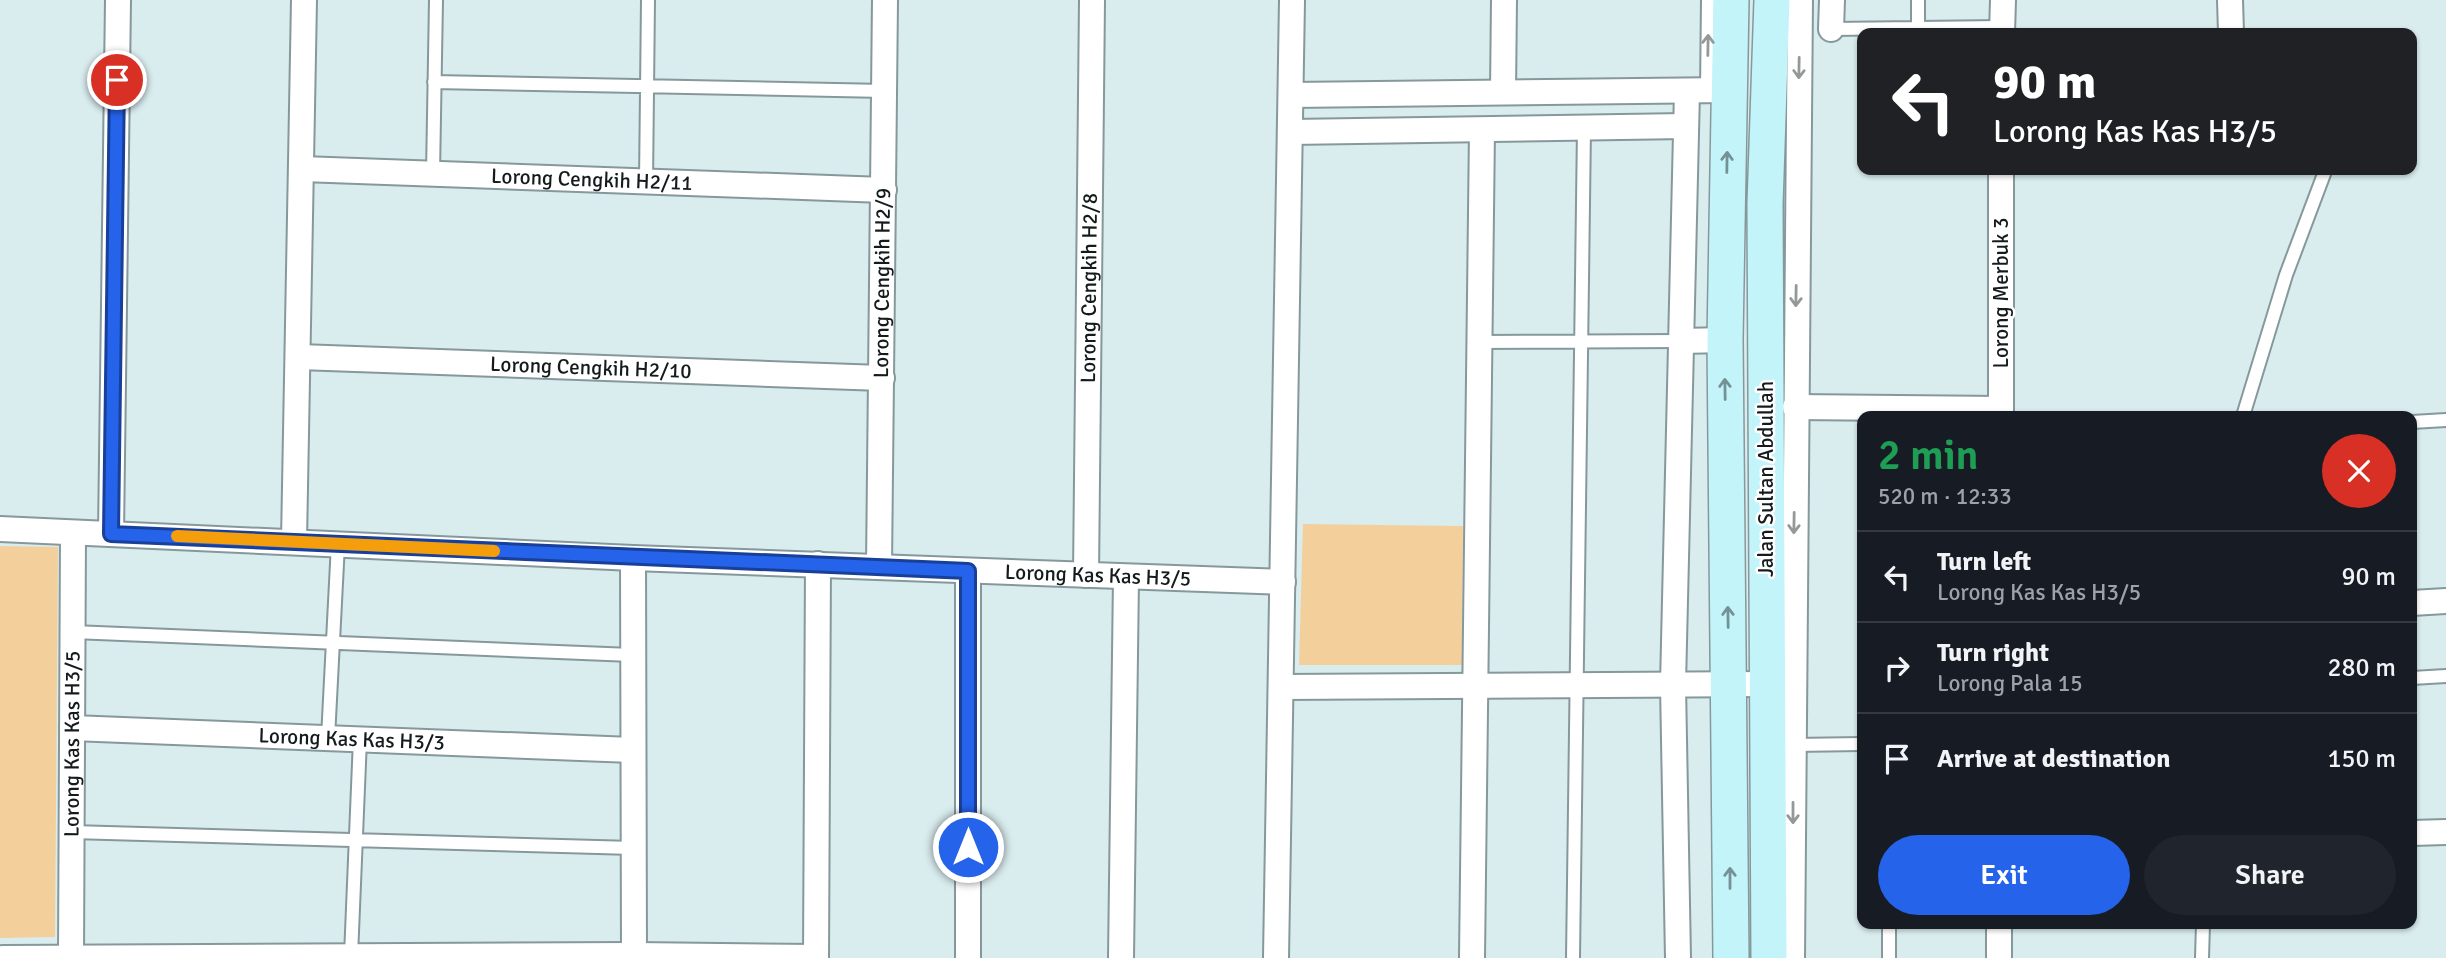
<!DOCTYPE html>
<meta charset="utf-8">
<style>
body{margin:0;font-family:Signika,sans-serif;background:#20242c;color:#f1f3f6;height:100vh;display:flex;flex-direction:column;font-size:26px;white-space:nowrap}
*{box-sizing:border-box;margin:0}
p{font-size:23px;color:#9ea1a6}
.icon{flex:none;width:38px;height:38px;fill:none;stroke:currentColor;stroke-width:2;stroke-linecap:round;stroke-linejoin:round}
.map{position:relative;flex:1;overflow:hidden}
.details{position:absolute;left:1857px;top:411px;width:560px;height:518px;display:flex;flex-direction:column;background:#171b24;border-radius:14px;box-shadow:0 2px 5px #0004}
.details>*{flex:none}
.hud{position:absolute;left:1857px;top:28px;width:560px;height:147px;border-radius:14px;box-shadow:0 2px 5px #0004;background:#202124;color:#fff;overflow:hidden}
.pin{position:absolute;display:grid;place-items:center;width:60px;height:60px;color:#fff;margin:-30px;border:4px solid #fff;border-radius:50%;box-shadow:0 2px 7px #0007}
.me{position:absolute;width:77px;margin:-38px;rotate:0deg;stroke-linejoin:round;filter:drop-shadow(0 0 5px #0008)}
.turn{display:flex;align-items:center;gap:24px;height:147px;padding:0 21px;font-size:32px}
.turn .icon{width:91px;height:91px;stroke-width:2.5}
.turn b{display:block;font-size:49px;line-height:60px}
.round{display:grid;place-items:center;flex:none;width:74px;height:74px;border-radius:37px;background:#20242c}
.overview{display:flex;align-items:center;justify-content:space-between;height:119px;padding:0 21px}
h1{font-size:42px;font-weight:600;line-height:52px;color:#1e9e55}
.action{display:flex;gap:14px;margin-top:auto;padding:14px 21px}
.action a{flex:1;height:80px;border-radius:42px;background:#2563eb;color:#fff;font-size:28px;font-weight:600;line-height:80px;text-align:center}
.action a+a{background:#20242c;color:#f1f3f6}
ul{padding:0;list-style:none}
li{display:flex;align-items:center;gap:21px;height:91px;padding:0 21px;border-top:2px solid #363941}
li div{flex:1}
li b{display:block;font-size:26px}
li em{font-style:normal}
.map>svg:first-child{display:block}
</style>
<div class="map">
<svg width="2446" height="958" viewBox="0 0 2446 958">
<rect width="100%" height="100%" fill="#d9ecee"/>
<!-- green -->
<path fill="#f3d09b" d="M1303,524l160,2 -1,139h-163z
M0,546l58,1 -3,390 -55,1z"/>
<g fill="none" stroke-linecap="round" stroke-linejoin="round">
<!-- service casing -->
<g stroke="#86989b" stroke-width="16">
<path id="service" d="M1918,28v-28
M1831,29l171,-2
M434,82l451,9
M1707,90l1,-90
M433,174l3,-174
M646,182l2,-182
M1480,342l201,-1
M2243,416l43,-141 38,-101
M2412,422l34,-2
M73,632l559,23
M2412,678l34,-2
M328,738l10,-194
M1793,745l69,-1
M72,832l561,16
M351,956l9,-217
M1573,958l11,-830
M1889,958v-34
M2202,958l1,-34"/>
</g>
<!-- minor casing -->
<g stroke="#86989b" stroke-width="28">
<g id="minor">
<path d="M2230,0l1,33"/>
<path d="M1831,29l1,-29"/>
<path d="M2002,33l1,-33"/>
<path d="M1503,92l1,-92"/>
<path d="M1291,95l437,-5"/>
<path d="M1290,132l396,-6"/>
<path id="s1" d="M302,169l582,21"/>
<path d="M1681,341l44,-1"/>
<path id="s2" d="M299,357l583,21"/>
<path d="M1795,407l206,2"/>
<path d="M2001,416v-246"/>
<path id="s3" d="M0,529l633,29 650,24"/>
<path d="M111,534l7,-534"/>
<path d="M294,541l10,-541"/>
<path d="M633,558l1,397"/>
<path id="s4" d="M879,567l6,-567"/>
<path id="s5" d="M1086,575l6,-575"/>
<path d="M2412,603l34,-2"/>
<path d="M1282,687l486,-3"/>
<path id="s6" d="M72,728l560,22"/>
<path d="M2412,833l34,-1"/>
<path id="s7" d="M71,956l2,-423"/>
<path d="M3,958l631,-3 182,2"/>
<path d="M816,958l2,-394"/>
<path d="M968,958v-387"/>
<path d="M1121,958l5,-380"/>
<path d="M1276,958l16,-958"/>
<path d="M1472,958l10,-828"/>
<path d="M1678,958l-5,-273 14,-594"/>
<path d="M1792,958l8,-958"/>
<path d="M1999,958v-34"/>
</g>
</g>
<!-- secondary casing -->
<g stroke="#86989b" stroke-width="38">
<path id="secondary" d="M1731,958l-6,-618 6,-340
M1769,958l-4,-754 7,-204"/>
</g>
<!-- service -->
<use href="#service" stroke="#fff" stroke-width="12"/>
<!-- minor -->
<use href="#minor" stroke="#fff" stroke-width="24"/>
<!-- secondary -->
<use href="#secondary" stroke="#c2f4fa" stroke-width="35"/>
</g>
<!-- one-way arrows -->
<defs><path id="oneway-shaft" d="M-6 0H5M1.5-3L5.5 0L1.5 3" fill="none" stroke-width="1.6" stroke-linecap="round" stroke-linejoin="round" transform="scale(1.75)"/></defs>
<g stroke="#959899">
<use href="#oneway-shaft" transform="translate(1708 45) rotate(-89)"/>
<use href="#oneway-shaft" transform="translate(1799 68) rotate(91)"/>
<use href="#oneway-shaft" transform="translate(1796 296) rotate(91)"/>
<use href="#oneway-shaft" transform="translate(1794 523) rotate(91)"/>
<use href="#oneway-shaft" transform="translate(1793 813) rotate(90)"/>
</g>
<g stroke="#749296">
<use href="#oneway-shaft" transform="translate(1727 162) rotate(-89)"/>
<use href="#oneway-shaft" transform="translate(1725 389) rotate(-91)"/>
<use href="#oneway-shaft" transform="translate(1728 617) rotate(-91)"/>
<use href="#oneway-shaft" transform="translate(1730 878) rotate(-90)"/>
</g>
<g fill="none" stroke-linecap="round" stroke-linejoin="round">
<!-- route casing -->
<g stroke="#184099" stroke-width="18">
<path id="route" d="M117,80l-6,454 857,37v276"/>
</g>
<!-- route -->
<use href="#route" stroke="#2563eb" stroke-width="12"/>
<!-- slow -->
<path stroke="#f59e0b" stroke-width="12" d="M177,536l317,15"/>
</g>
<g text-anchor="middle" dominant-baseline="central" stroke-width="5" stroke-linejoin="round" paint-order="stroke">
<!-- street labels -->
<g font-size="21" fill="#141b1c" stroke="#fff">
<text stroke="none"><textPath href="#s1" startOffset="290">Lorong Cengkih H2/11</textPath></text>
<text stroke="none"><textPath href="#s4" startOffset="284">Lorong Cengkih H2/9</textPath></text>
<text stroke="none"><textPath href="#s5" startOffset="287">Lorong Cengkih H2/8</textPath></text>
<text transform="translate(2001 293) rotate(-90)">Lorong Merbuk 3</text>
<text stroke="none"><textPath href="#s2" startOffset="292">Lorong Cengkih H2/10</textPath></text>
<text transform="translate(1766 479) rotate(-90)">Jalan Sultan Abdullah</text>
<text stroke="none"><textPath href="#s3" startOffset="1099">Lorong Kas Kas H3/5</textPath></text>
<text stroke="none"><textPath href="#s6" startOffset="280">Lorong Kas Kas H3/3</textPath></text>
<text stroke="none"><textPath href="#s7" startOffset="212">Lorong Kas Kas H3/5</textPath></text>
</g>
</g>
</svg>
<div class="pin" style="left:117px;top:80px;background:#d93025"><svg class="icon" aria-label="arrive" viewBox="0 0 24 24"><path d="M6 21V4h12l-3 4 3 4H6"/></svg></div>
<svg class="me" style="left:968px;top:847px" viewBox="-20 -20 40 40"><circle r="17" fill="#2563eb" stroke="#fff" stroke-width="3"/><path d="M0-11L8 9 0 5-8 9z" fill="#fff"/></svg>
<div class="hud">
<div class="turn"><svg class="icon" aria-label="left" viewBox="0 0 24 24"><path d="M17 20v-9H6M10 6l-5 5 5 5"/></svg><div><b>90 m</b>Lorong Kas Kas H3/5</div></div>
</div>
<section class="details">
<div class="overview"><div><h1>2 min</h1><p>520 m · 12:33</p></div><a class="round" style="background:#d93025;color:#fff"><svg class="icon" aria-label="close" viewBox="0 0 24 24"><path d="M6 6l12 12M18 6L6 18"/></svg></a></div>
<ul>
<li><svg class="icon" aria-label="left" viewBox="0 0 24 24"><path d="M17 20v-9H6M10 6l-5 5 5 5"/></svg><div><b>Turn left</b><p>Lorong Kas Kas H3/5</p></div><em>90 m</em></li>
<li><svg class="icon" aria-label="right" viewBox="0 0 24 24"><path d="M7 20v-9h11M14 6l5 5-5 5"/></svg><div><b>Turn right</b><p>Lorong Pala 15</p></div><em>280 m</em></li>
<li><svg class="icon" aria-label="arrive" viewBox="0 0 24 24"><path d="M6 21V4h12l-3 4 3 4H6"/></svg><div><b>Arrive at destination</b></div><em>150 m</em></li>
</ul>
<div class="action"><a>Exit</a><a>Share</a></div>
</section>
</div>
